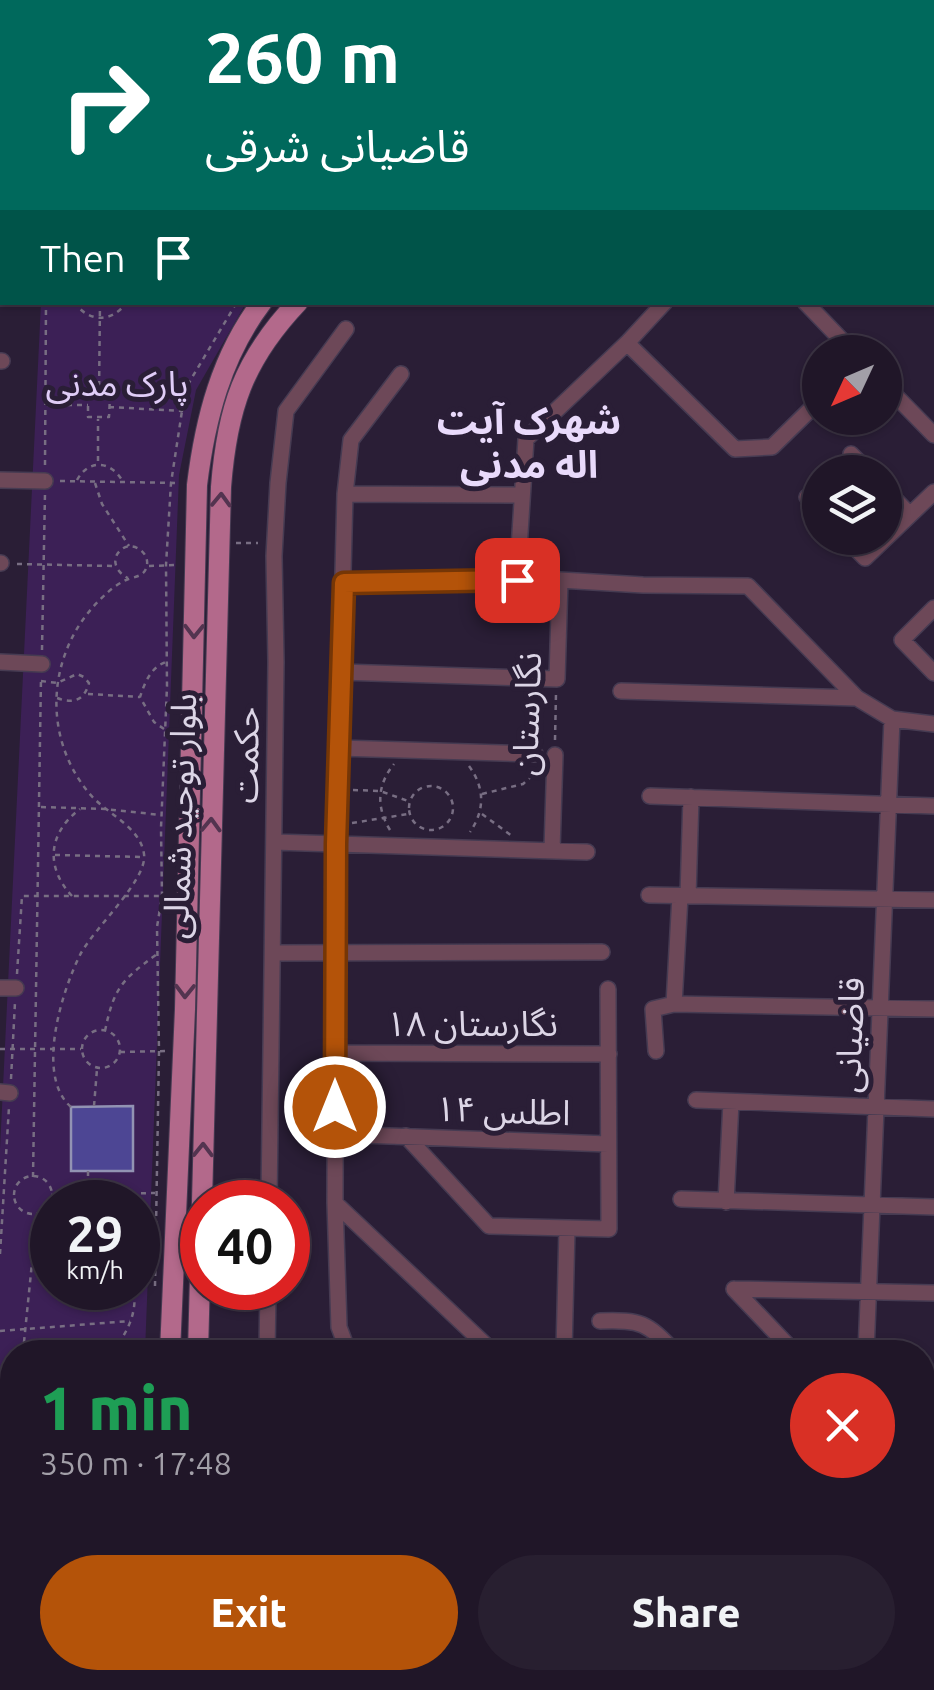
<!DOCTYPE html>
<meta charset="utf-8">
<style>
body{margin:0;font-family:Ubuntu,"Noto Sans Arabic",sans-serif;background:#281f30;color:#f1f3f6;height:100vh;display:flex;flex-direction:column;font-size:38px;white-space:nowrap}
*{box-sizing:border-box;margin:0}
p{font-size:32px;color:#a29fa8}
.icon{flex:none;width:55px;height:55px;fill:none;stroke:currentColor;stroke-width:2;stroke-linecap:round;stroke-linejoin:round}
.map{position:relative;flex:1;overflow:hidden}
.panel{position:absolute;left:0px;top:1340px;width:935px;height:350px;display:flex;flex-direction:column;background:#201628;border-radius:40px 40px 0 0;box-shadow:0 2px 8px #0004,0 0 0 2px #3d3545}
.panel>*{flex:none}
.banner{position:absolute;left:0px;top:0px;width:935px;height:305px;box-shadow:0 2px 8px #0004,0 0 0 2px #3d3545;background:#00695c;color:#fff;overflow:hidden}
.needle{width:65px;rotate:226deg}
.fabs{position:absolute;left:802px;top:335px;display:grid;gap:20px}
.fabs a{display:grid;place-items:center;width:100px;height:100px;border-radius:50%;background:#201628;box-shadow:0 2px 8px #0004,0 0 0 2px #3d3545;font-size:50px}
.speed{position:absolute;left:30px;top:1180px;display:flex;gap:20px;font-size:50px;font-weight:700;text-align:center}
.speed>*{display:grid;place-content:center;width:130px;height:130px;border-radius:50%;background:#201628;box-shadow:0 2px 8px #0004,0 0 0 2px #3d3545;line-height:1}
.speed small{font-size:25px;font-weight:400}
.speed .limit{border:15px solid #d22;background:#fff;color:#111}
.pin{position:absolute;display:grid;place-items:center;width:85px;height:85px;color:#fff;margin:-42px;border-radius:20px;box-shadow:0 5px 15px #0006}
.me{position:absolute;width:110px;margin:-55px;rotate:0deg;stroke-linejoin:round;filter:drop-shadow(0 0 8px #0008)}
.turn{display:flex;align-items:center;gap:35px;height:210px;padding:0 40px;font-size:45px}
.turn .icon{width:130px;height:130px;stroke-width:2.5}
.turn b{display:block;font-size:70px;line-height:85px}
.then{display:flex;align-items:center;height:95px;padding:0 40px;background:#0003;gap:20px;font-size:38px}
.round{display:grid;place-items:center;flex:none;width:105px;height:105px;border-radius:52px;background:#281f30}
.summary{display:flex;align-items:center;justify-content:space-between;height:170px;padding:0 40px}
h1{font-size:60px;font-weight:800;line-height:75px;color:#1e9e55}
.button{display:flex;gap:20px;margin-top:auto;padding:20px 40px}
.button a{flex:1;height:115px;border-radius:60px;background:#b45309;color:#fff;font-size:40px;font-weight:800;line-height:115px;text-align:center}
.button a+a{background:#281f30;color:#f1f3f6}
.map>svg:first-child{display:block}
</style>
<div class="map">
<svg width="934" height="1690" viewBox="0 0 934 1690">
<rect width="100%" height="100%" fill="#2a1e36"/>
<!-- green -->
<path fill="#3c2056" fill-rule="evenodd" d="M41,303h205l-50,87 -17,85 -34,877h-133v64l-12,3v-270zM52,1202h86v86h-86z"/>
<!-- building -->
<path fill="#4d4694" stroke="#9293b3" stroke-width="2.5" d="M133,1106v65h-62v-64z"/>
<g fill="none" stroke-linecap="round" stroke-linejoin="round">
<!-- minor casing -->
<g stroke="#463b52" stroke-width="18">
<path id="minor" d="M810,0l2,2
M932,40l2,-2
M932,129l2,1
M0,177l2,3
M0,279h2
M805,302l48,50
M627,343l108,106 37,-2 48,-47
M0,361h2
M885,385l49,50
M851,454l18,18
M0,480l45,1
M885,489l25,26
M345,494l177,1
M807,497l13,14
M845,538l20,20 69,-66
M0,563h1
M517,580l9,-141 101,-96 38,-41
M344,583l216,-3 83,5 105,1 109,112 35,21 42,5
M934,608l-32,32 32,33
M0,662l42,2
M341,672l216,7 3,-99
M621,691l236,7
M339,748l196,6
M650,796l284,10
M274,842l313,10
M552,850l3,-95
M649,895l285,5
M688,896l3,-99
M273,953l329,-1
M0,988h16
M674,1004l6,-108
M656,1051l-3,-42 21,-5 260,5
M336,1053l273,1
M0,1092l10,1
M696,1100l238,9
M335,1134l273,10
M406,1136l83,90 120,3 -1,-240
M681,1199l253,8
M269,1202l7,-540 -2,-106 4,-73 8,-72 60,-82
M726,1202l5,-100
M335,1203l158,149
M734,1289l200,4
M734,1289l60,63
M600,1321c42,-1 46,1 75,31
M267,1352l1,-64
M352,1352l-6,-6 -7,-19 -4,-124 1,-359 9,-350 6,-54 50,-66
M564,1352l3,-124
M866,1352l26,-633
M0,1477h12
M0,1573l12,13
M922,1587l12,-11
M922,1646l12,12
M0,1665l12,-12
M234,1678l12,12
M510,1678l12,12
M657,1678l12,12
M434,1679l1,-1
M86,1690l13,-12
M815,1690l13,-12"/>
</g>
<!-- major casing -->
<g stroke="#463b52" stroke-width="22">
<path id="major" d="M568,0l3,2
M522,2l4,-2
M597,2l2,-2
M170,1352l15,-343 12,-524c8,-65 24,-129 65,-183
M198,1352l23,-865c6,-78 22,-127 77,-185
M352,1678l12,12
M382,1678l12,12"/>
</g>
<!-- path -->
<path stroke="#786e83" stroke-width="2.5" stroke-dasharray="5 5" stroke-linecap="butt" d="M0,40l2,3
M0,98l2,6
M0,145l2,3
M74,302c15,21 38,21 53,0
M88,396h22l-1,21h-21z
M99,396l1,-94
M47,405h41
M109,407l73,4 5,-25 50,-84
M98,461v-42
M45,465l1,-163
M77,480c12,-22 35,-19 46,2
M60,481l118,2
M95,483l7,21 27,42
M236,543h22
M17,564l97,2
M149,566l27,-1
M42,650l3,-157
M41,681l16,2 20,-9 7,3 5,6c-5,18 -16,21 -32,15
M88,694l52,3
M164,729l-10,-7 -14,-25c5,-15 11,-30 26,-35
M555,740l1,-47
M469,766c16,22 16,44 1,66
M409 808a22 22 0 1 1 44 0a22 22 0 1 1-44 0Z
M353,790l27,1 28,10
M482,794l41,-10 11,-10v-6
M41,807l64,2 56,6
M482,814l30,22
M352,823l56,-9
M390,830c-14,-23 -13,-45 4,-66
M55,855l87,2
M72,896c-27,-29 -24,-63 8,-87
M17,974l5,-78h139
M82 1049a19 19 0 1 1 38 0a19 19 0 1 1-38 0Z
M105,1031c9,-44 17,-51 52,-77
M0,1049h81
M120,1052l47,-1
M11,1079l4,-77
M94,1106l3,-37
M71,1107c-36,-31 -9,-116 9,-152 13,-26 68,-75 64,-101 -4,-28 -38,-40 -55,-61 -50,-60 -41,-148 17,-199 5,-5 12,-10 18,-13 9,-5 21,-3 23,-16 2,-13 -14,-24 -25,-16 -13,10 -5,24 6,29
M88,1171v23l4,8
M14 1195a19 19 0 1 1 38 0a19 19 0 1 1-38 0Z
M33,1177l8,-499
M51,1195l104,-2
M0,1254l9,-147
M155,1286l4,-235 -2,-124 5,-31 -1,-68 6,-142 -1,-121 5,-82 11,-72
M0,1331l130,-10
M23,1352l14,-139
M113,1352c15,-22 24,-37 21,-64"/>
<!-- minor -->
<use href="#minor" stroke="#6d4858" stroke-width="15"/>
<!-- major -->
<use href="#major" stroke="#b3698b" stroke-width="20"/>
</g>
<!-- one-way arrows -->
<defs><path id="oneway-chevron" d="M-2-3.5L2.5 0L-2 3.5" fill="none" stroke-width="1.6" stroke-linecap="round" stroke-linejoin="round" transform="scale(2.5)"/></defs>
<g stroke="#533450">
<use href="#oneway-chevron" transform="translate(221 500) rotate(-88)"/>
<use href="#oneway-chevron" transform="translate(194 631) rotate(91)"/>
<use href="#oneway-chevron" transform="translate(211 825) rotate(-88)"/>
<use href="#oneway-chevron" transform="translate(185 991) rotate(91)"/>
<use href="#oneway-chevron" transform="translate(203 1150) rotate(-89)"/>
</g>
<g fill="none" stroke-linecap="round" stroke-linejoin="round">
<!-- route casing -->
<g stroke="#753606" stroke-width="25">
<path id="route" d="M335,1107l1,-263 8,-261 173,-3"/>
</g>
<!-- route -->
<use href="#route" stroke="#b45309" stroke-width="18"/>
</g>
<g text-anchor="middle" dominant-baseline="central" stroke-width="10" stroke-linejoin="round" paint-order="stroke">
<!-- park labels -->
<g font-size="35" fill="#e0cdf7" stroke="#2a1e36">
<text x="117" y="383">پارک مدنی</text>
</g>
<!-- street labels -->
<g font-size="35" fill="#dcd5e6" stroke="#2a1e36">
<text transform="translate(526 714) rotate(-88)">نگارستان</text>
<text transform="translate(245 755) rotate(-89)">حکمت</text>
<text transform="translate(179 816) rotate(-88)">بلوار توحید شمالی</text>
<text x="472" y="1023">نگارستان ۱۸</text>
<text transform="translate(849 1035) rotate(-88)">قاضیانی</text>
<text transform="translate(503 1110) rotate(2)">اطلس ۱۴</text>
</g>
<!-- neighbourhood labels -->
<g font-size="38" font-weight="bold" fill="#e9dafb" stroke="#2a1e36">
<text x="529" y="420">شهرک آیت<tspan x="529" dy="44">اله مدنی</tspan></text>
</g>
</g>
</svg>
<div class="fabs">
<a><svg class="needle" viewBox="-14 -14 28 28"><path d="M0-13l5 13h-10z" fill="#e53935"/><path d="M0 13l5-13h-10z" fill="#a29fa8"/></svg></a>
<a><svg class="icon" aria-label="layers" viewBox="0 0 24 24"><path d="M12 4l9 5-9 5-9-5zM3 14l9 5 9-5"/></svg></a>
</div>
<div class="speed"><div>29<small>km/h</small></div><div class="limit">40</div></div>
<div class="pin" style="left:517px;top:580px;background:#d93025"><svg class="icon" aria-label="arrive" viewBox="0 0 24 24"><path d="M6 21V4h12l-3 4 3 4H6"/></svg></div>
<svg class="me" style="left:335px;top:1107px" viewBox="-20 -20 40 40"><circle r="17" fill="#b45309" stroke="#fff" stroke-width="3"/><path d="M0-11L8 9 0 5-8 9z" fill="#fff"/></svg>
<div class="banner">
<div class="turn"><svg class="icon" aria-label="right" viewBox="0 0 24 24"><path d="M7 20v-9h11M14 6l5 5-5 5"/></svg><div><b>260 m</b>قاضیانی شرقی</div></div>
<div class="then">Then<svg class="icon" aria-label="arrive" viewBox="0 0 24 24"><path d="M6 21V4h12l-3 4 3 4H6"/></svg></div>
</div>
<section class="panel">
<div class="summary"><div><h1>1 min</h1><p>350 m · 17:48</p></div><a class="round" style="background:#d93025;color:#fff"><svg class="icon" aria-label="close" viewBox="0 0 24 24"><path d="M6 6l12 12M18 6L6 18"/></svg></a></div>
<div class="button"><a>Exit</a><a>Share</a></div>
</section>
</div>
